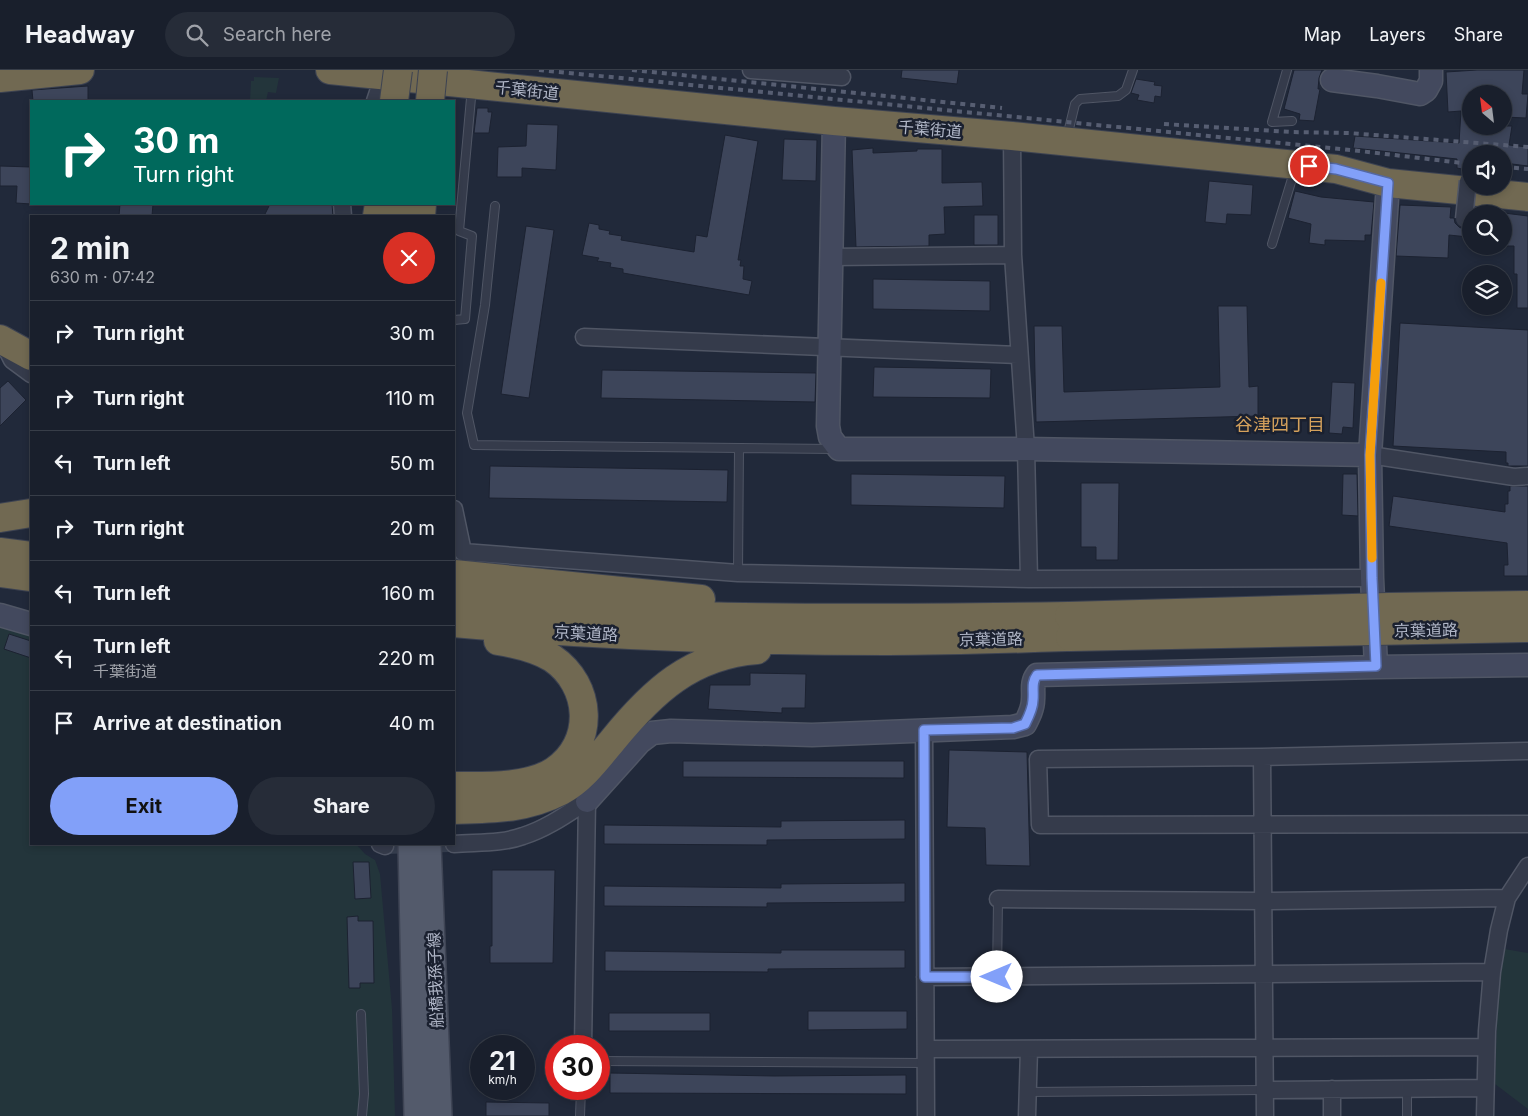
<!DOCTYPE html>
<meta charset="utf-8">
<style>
body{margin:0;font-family:Inter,"Noto Sans JP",sans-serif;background:#262c38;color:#f1f3f6;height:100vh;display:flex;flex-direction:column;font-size:19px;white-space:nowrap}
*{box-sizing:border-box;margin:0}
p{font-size:16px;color:#9fa2a9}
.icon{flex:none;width:28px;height:28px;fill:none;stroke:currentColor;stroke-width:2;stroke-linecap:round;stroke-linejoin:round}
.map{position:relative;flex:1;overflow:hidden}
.sheet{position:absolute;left:30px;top:145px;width:425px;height:630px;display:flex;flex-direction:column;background:#191f2c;border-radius:0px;box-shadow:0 2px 8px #0003,0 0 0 1px #373d48}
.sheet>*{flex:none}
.guide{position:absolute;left:30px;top:30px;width:425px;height:105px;border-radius:0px;box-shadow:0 2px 8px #0003,0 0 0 1px #373d48;background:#00695c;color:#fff;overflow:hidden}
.needle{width:32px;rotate:332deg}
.tools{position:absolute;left:1462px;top:15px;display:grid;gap:10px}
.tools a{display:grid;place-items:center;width:50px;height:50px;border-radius:50%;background:#191f2c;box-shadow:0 2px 8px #0003,0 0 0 1px #373d48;font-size:25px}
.speed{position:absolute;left:470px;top:965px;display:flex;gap:10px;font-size:25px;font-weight:700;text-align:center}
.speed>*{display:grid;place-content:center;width:65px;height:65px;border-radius:50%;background:#191f2c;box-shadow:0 2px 8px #0003,0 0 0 1px #373d48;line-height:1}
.speed small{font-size:12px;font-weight:400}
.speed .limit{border:8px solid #d22;background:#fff;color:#111}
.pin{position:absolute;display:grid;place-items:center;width:42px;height:42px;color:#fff;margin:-21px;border:2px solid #fff;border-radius:50%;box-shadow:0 1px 5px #0007}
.me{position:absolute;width:55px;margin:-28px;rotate:270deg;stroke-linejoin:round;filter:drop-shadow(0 0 4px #0008)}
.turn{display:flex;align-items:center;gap:18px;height:105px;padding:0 20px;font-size:22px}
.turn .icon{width:65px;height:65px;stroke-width:2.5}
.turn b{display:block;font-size:35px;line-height:42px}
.round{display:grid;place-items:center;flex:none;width:52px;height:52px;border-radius:26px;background:#262c38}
.overview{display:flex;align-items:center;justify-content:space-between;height:85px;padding:0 20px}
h1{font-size:30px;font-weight:700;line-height:38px}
.cta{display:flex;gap:10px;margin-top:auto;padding:10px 20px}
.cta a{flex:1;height:58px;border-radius:30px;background:#82a0f9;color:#111;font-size:20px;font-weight:700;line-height:58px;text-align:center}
.cta a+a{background:#262c38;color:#f1f3f6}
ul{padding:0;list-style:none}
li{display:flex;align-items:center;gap:15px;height:65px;padding:0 20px;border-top:1px solid #373d48}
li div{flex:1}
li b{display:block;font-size:19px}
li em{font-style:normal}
header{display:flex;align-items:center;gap:30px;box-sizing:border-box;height:70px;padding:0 25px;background:#191f2c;border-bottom:1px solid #373d48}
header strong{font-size:24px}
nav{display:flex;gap:28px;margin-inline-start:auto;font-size:18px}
.search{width:350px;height:45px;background:#262c38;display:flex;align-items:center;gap:12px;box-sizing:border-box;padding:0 18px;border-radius:28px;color:#9fa2a9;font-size:19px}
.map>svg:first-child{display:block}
</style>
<header>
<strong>Headway</strong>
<div class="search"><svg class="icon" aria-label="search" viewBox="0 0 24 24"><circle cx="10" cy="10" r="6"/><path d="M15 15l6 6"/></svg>Search here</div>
<nav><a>Map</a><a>Layers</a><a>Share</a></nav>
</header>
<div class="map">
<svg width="1528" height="1046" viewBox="0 0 1528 1046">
<rect width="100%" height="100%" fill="#21293a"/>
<!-- green -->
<path fill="#23353b" d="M254,7l25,1 -3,15 -8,-1 -2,9h-16l1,-20h3z
M0,552l31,9v213h325l9,10 10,6 5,14 12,135 3,107h-395z
M1499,878l29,5v156l-33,-25z"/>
<!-- building -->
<path fill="#3d455a" stroke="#1c2231" d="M902,0h57l-2,14 -56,-6z
M1294,0h28l-3,8 -1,11h2l-6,32 -15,-1 1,-6 -16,-5z
M1477,0h47l-2,24h6l-2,24 -22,-1v-23h-33v32l29,4v-4h12l-3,19 19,2v19l-24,-3v-9h-33v17l-14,-3v-9l-104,-11 2,-12 104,7 2,-32 -13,1 -2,-40z
M1136,9l19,3 -1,3 8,1 -1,11 -6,-1 -1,7 -17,-3 2,-5 -8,-2z
M88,16v15h-55l-1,-11z
M477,38h11v4h4l-3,21h-15z
M527,54l31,1 -2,45 -34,-2v9h-25l1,-30 28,-1z
M725,65l33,6 -20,119h3l-1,6h4l-1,13 9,2 -3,14 -126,-22v-4l-13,-2 1,-4 -14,-2 2,-3 -17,-3 7,-32 10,2v4l11,2 -1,3 13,2 -1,4 73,12 2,-17 11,2z
M784,69l33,1 -1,41 -34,-1z
M873,78v5l44,-2v-2h25v34l40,-1 1,24 -39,1 1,27 -16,1v11l-73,1 -4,-97z
M0,96l31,1v37l-15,-1 1,-17h-17z
M1209,111l44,4 -2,30 -24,-1 -1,10 -21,-2z
M1295,121l26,6 53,5 -3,33h-6v6l-40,-1v5l-16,-2 2,-19 -23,-6z
M120,134h33l-1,12h-33z
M270,134h62l1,12h-69z
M1400,135l51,2 -1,11h4l1,5 4,4 4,2 5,-1v9l-19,-2 -1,23 -52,-2z
M1504,143l24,3v92h-11v-34h-3v-28h-10z
M974,145h24v30h-24z
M526,156l28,4 -25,168 -28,-4z
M873,209l117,2v30l-117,-2z
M1218,236h29l2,81 9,-1v30l-222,6 -2,-96h28l2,66 156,-5z
M1400,253l128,7v136h-20v-3h-2v-11l-113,-6z
M874,297l117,2 -1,29 -117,-1z
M602,300l214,3 -1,29 -214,-4z
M8,311l18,19 -26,26v-38z
M1332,312l23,1 -2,45 -10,-1 -1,7 -13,-1z
M490,396l238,4 -1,32 -238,-4z
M851,404l154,2 -1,32 -153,-3z
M1343,404h14l1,42 -16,-1z
M1081,413h38l-1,77h-22v-13h-15z
M1510,416h18v90h-24v-11h4l-1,-22 -118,-17 4,-30 112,16v-8h3v-13h2z
M9,564l22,7v17l-27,-9z
M750,603l56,1 -1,34h-23v5l-74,-4 2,-24h40z
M949,680l78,2 3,114 -44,-1 -1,-37 -38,-1z
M683,691h221v17l-221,-1z
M905,750v19l-138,1v5l-163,-1v-19l177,2v-6z
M353,792h16l2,36 -16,1z
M492,800h63l-2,93h-63v-17h2z
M905,813v19l-138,1v4l-163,-1v-20l177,2v-4z
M358,846v5h15l1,62h-14v5h-11l-2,-71z
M781,880h124v18l-137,1v3l-163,-1v-20l176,2z
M808,941h99v18l-99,1z
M609,943h101v18h-101z
M610,1003l164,3 132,-1v19l-296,-1z
M486,1032l63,1v13h-63z"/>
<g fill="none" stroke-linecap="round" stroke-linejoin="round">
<!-- street-tunnel -->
<path stroke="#363e4f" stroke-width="16" stroke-dasharray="16 8" stroke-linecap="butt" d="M385,776l64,-2"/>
<!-- lane casing -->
<g stroke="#505665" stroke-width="10">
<path id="lane" d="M1287,0l-15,52 20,-1
M1067,67l8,-33 5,-5 38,-3 8,-6 7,-20
M495,136l-10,99 -18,108 7,32 360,4
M1272,174l23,-75
M454,250l11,-1 7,-83 -13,-5 12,-133 -3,-10
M738,503l1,-125
M997,907l1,-78
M361,944l3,80 -2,22
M599,991l327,2
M1407,1019v27
M1028,1022l236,-2
M580,1046l1,-27"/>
</g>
<!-- street casing -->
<g stroke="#505665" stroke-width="19">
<path id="street" d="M751,0l91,7
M375,31l5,-15 2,-11
M1012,66l1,119 13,194 3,130
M342,134l1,12
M831,187l182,-2
M584,267l434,18
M7,280l5,10 19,14
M1370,385l144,22 14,-1
M454,439l9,43 275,21 291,6 343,-1
M924,660l2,386
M1528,681l-266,6 -224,2 2,66 488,-1
M1262,687l3,359
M380,774l5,2
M454,774c22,-2 47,0 69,-8 23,-7 44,-22 64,-35
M998,829l265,2 244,-3
M925,907l567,-5
M583,976l4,-245
M926,979l560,-2
M1332,1019v27
M1264,1020l221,-2
M1027,1046l2,-67
M1485,1046l2,-85 5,-59 7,-42 8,-32 21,-32"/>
</g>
<!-- secondary casing -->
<g stroke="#505665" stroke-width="25">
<path id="secondary" d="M1332,10l45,6 43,8 6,-4 5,-9v-11
M834,51l-6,305 2,11 9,12h187l344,6
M0,545l31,9
M1376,597l-4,-89 -2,-123 18,-272
M587,731l53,-59 12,-9 19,-2 141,4 201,-8 12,-3c4,-8 8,-16 8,-24 1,-10 -2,-17 4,-25l339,-8 152,-2"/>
</g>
<!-- primary casing -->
<g stroke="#3e4454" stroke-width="28">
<path id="primary" d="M411,774l6,272
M428,774l11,272"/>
</g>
<!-- highway casing -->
<g stroke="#3d4352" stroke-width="30">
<path id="highway" d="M330,0l504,51 178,15 324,33 52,14 140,14
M0,8l80,-8
M377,146l2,-12
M401,146l1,-12
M421,146l1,-12
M0,269l31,17
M0,448l31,-5
M0,482l31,4
M0,503l31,4
M454,504l247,25
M454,532c204,19 410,17 615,14
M454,553c144,13 289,18 434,18 61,0 121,-2 182,-4
M454,716c30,0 74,2 100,-15 42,-28 38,-86 -2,-113 -17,-10 -35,-14 -54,-17
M454,740c39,-1 72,-1 107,-19 21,-11 37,-33 52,-51 39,-48 78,-85 144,-90"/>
</g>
<!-- lane -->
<use href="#lane" stroke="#353b4b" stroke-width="8"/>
<!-- street -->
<use href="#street" stroke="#353b4b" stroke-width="16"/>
<!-- secondary -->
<use href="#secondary" stroke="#43495e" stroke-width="22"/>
<!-- primary -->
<use href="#primary" stroke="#535a6b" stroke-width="25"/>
<!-- highway -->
<use href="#highway" stroke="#716952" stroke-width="28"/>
<!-- rail -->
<path stroke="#575e72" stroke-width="4" stroke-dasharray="5 5" stroke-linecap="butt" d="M539,0l812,80 120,14
M632,0l370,38
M1164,54l127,8 58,1 179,14
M1504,97l24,2"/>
<!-- street-bridge casing -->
<g stroke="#505665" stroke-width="19" stroke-linecap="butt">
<path id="street-bridge" d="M1464,149l4,-38"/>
</g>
<!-- highway-bridge casing -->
<g stroke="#3d4352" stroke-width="30" stroke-linecap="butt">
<path id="highway-bridge" d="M394,31l4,-31
M430,31l3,-31
M1069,546l319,-9 140,-2
M1070,567l458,-9"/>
</g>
<!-- street-bridge -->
<use href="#street-bridge" stroke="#353b4b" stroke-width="16"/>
<!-- highway-bridge -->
<use href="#highway-bridge" stroke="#716952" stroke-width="28"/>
</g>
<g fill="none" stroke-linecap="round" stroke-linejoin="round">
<!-- route casing -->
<g stroke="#5468a2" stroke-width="12">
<path id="route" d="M997,907h-72l-1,-247 89,-2 12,-4c4,-8 8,-16 8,-24 1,-10 -2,-17 4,-25l339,-9 -4,-88 -2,-123 18,-272 -52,-14 -27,-3"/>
</g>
<!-- route -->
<use href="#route" stroke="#82a0f9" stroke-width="9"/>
<!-- slow -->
<path stroke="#f59e0b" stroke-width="9" d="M1372,488l-2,-103 11,-172"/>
</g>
<g text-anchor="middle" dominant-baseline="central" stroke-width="5" stroke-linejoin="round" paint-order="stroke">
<!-- street labels -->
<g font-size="16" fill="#b0b6c7" stroke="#1a202f">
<text transform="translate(527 20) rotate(6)">千葉街道</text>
<text transform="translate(930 59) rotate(5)">千葉街道</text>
<text transform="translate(1426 560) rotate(-1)">京葉道路</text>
<text transform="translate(586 563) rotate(3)">京葉道路</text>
<text transform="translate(991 569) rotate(-1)">京葉道路</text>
<text transform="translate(435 910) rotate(-92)">船橋我孫子線</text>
</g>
<!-- neighbourhood labels -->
<g font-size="18" fill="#d5a15c" stroke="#1a202f">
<text x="1280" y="354">谷津四丁目</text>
</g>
</g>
</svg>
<div class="tools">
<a><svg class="needle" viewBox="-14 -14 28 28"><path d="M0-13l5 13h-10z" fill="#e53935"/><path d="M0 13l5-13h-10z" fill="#9fa2a9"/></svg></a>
<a><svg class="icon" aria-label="sound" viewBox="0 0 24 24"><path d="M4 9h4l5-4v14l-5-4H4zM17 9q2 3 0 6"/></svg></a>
<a><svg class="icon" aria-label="search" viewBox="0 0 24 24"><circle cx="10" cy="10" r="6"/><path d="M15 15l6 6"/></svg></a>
<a><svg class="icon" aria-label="layers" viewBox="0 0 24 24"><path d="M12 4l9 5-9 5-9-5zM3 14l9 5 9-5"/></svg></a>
</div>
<div class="speed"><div>21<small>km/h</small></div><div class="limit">30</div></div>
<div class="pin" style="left:1309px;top:96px;background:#d93025"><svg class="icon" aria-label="arrive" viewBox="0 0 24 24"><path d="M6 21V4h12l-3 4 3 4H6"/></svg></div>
<svg class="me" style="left:997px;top:907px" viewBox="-20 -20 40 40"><circle r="19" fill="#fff"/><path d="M0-13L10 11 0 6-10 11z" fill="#82a0f9"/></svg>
<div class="guide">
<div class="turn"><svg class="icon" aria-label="right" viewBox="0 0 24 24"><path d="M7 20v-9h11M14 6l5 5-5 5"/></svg><div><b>30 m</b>Turn right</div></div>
</div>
<section class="sheet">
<div class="overview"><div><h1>2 min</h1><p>630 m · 07:42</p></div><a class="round" style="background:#d93025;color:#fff"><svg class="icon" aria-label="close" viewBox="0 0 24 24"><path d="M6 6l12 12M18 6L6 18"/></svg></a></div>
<ul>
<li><svg class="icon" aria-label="right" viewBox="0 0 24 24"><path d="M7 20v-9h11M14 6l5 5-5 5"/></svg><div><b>Turn right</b></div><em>30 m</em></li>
<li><svg class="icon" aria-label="right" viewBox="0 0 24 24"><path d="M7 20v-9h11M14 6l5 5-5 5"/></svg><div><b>Turn right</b></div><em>110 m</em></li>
<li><svg class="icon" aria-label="left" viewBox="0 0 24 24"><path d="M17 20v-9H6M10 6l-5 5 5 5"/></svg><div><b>Turn left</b></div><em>50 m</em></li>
<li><svg class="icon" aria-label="right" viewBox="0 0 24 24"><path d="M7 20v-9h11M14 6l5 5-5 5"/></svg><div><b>Turn right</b></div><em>20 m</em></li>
<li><svg class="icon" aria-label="left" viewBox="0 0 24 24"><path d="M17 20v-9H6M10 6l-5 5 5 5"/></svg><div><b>Turn left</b></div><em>160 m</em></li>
<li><svg class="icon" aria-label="left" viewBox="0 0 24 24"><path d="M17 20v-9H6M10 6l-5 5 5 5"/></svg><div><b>Turn left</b><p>千葉街道</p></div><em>220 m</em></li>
<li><svg class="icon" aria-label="arrive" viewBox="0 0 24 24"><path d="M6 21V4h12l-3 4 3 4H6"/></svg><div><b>Arrive at destination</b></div><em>40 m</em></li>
</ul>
<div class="cta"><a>Exit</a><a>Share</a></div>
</section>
</div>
